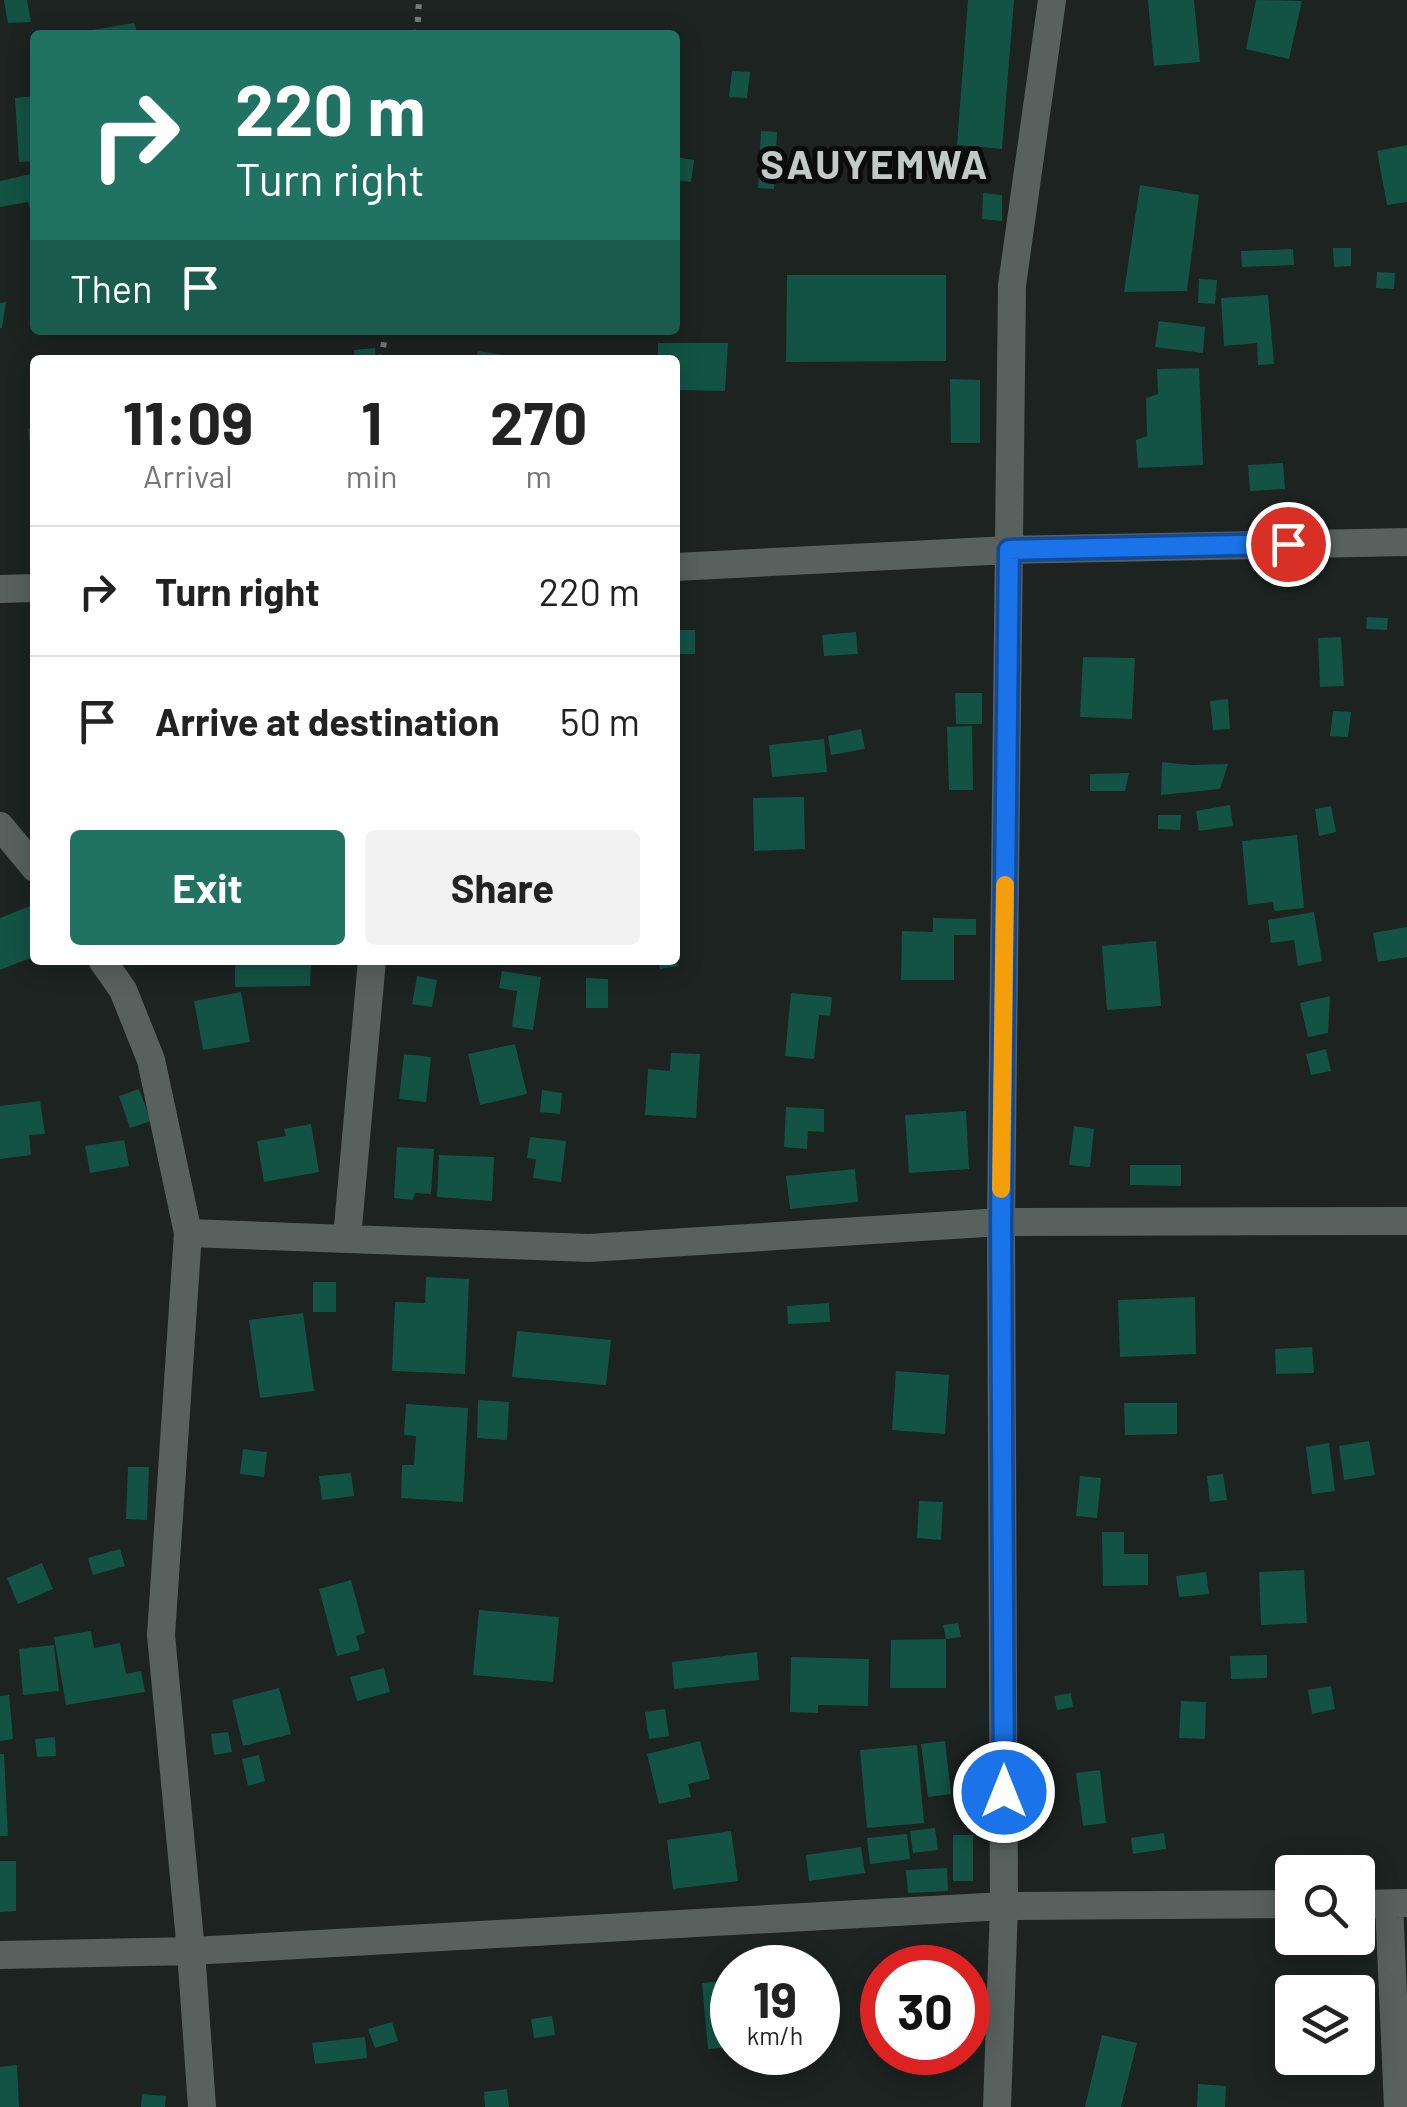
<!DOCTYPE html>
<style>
body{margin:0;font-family:Barlow,sans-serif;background:#f2f2f2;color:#222;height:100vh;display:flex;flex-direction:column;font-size:38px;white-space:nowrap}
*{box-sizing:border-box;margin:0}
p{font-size:32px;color:#767676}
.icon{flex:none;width:55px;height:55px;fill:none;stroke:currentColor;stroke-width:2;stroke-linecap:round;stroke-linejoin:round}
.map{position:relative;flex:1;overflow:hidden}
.sheet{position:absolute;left:30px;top:355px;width:650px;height:610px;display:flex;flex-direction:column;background:#fff;border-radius:10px;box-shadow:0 5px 25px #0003}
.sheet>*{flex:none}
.banner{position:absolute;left:30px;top:30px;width:650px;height:305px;border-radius:10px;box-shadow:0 5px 25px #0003;background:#207362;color:#fff;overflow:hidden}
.fabs{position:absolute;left:1275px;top:1855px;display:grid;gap:20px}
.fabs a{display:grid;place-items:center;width:100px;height:100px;border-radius:10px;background:#fff;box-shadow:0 5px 25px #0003;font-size:50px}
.speed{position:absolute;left:710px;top:1945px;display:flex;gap:20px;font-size:50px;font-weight:700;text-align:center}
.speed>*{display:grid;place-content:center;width:130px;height:130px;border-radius:50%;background:#fff;box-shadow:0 5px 25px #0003;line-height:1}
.speed small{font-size:25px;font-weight:400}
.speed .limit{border:15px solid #d22;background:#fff;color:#111}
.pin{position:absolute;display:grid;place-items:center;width:85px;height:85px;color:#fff;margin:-42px;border:5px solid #fff;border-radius:50%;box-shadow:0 2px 10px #0007}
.me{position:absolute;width:110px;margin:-55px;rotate:0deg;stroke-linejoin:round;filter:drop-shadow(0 0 8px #0008)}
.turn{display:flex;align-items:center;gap:35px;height:210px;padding:0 40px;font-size:45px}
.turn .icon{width:130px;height:130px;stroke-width:2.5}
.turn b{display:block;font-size:70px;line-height:85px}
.then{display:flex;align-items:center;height:95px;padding:0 40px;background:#0003;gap:20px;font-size:38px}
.eta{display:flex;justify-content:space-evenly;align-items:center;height:170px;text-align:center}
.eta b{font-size:60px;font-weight:700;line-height:70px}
.button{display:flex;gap:20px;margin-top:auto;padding:20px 40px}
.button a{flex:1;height:115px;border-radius:10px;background:#207362;color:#fff;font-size:40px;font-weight:700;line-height:115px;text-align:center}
.button a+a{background:#f2f2f2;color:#222}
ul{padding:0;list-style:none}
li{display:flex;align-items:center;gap:30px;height:130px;padding:0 40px;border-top:2px solid #e0e0e0}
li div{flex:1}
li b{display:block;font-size:38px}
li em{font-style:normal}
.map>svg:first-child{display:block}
</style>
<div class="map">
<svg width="1407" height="2107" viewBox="0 0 1407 2107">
<rect width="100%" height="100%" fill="#1c2321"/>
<!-- building -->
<path fill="#125344" d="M4,0h23l4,22 -23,1z
M968,0h46l-12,149 -45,-4z
M1148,0h46l6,62 -46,4z
M1256,0l46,1 -13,58 -43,-10z
M134,23l4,12h-63v-2z
M732,71l18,1 -3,26 -18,-1z
M35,96v65l-16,1 -4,-64z
M761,131l16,1 -3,57 -16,-1z
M1407,145v57l-20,3 -10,-54z
M675,157l19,3 -3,22 -16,-2z
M35,173v41l-3,1 -4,-13 -28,5v-26z
M1140,185l59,10 -12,96 -63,1z
M983,193l19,2v26l-20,-2z
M1333,248h18v18l-17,1z
M1293,249l1,16 -52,2 -1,-16z
M1377,272l18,1 -1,16 -18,-1z
M787,275h159v86l-160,1z
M1199,279l18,1 -2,24 -17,-1z
M1268,295l6,69 -16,1 -1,-22 -33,3 -3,-48z
M6,302l-4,26h-2v-25z
M1159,321l46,6 -2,26 -48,-6z
M658,343h70l-3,48 -50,-1v-30h-17z
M375,348l1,12h-21l-1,-10z
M478,351l42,7v2h-44z
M1199,368l4,97 -65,3 -2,-28 11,-4 -1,-38 12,-4 -1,-25z
M950,379l30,1v63h-29z
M35,428v41h-2l-5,-40z
M1283,463l2,26 -35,2 -2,-26z
M1367,617l21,1 -1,12 -21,-1z
M675,630h20v24h-20z
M856,632l2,22 -34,2 -2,-21z
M1341,637l3,49 -24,1 -2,-49z
M1083,657l52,1 -3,61 -52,-2z
M955,693h27v31h-26z
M1228,699l2,30 -17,1 -3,-29z
M1333,711l18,1 -3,25 -18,-1z
M972,726l1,64h-24l-2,-63z
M861,729l4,20 -34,6 -3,-19z
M824,739l3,33 -55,5 -3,-32z
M1162,762l28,3 38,-1 -8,25 -59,6z
M1129,773l-4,18h-35v-17z
M804,797l1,52 -51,2 -1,-53z
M1230,805l3,21 -34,5 -3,-20z
M1331,806l5,26 -17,4 -4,-27z
M1158,815h23l-1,15 -22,-1z
M1297,835l7,73 -30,3 -1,-9 -25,3 -6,-64z
M30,906l5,14v36l-35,14v-52z
M1314,912l8,49 -24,5 -4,-26 -23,3 -3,-23z
M933,918l43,1v16h-22v45h-53l1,-49 31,1z
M1407,927v30l-29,5 -5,-29z
M1156,941l5,65 -54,4 -5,-64z
M235,960h90v4h-14l-1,22 -75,1z
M658,960h19l1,6 -18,3z
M502,971l39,6 -8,53 -21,-3 5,-36 -18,-3z
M417,976l20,4 -5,27 -20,-3z
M586,978l22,1v29h-22z
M241,992l9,50 -47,8 -9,-49z
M791,993l41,4 -2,19 -11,-1 -5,44 -29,-3z
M1330,996l-2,37 -20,4 -8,-34z
M515,1044l12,50 -47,11 -12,-51z
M1326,1049l5,22 -20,4 -5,-21z
M671,1053l29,1 -4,64 -51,-3 3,-46 22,2z
M404,1054l27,3 -5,45 -27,-3z
M139,1089l12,32 -21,7 -11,-32z
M542,1090l20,3 -2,21 -20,-2z
M40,1101l5,33 -16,1 2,20 -31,4v-53z
M786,1107l38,2v23l-16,-1 -1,18 -23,-2z
M966,1111l3,58 -60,4 -4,-58z
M311,1124l8,48 -55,10 -7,-41 29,-5 -2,-7z
M1074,1126l20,3 -4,38 -21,-2z
M530,1137l36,4 -5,41 -28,-4 3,-19 -9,-1z
M124,1140l5,26 -39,7 -5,-27z
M397,1147l37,2 -3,45 -16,-1 -2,7 -19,-2z
M439,1155l55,2 -2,44 -55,-4z
M1130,1165h51v21l-51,-1z
M855,1169l3,33 -68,7 -4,-33z
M426,1277l43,2 -4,95 -73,-3 3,-69 30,1z
M313,1282h23v30h-23z
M1195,1297l1,57 -76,3 -2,-57z
M829,1303l1,19 -42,2 -1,-18z
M303,1313l11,78 -54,7 -11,-78z
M517,1331l94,9 -5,45 -94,-8z
M1312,1347l2,26 -38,1 -1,-25z
M896,1371l53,4 -4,59 -53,-4z
M478,1400l31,2 -2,38 -30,-2z
M1124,1403h53v31l-52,1z
M406,1404l62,4 -5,94 -62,-4 1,-33h12l2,-29 -12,-1z
M1369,1441l6,34 -31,5 -5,-34z
M1329,1443l6,48 -23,3 -6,-47z
M243,1449l24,3 -3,25 -24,-3z
M128,1467h21l-2,53 -21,-1z
M351,1473l3,23 -32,4 -3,-24z
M1223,1474l4,26 -17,2 -3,-26z
M1080,1476l21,2 -4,40 -21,-2z
M919,1501l24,1 -2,38 -24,-2z
M1102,1532h22v22h24v31l-45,1z
M120,1549l5,17 -32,9 -5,-17z
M42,1563l11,26 -35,15 -11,-26z
M1304,1570l3,53 -46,2 -2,-53z
M1206,1572l3,22 -30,3 -3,-21z
M351,1580l14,53 -9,3 4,14 -23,6 -18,-67z
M479,1610l80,7 -6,65 -80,-7z
M958,1623l3,14 -15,2 -3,-14z
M91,1631l3,17 26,-5 6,31 15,-3 4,21 -79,13 -12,-68z
M946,1639v49h-56l1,-48z
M54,1645l5,46 -36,4 -4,-46z
M757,1652l2,28 -85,9 -2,-27z
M1267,1655v23l-36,1 -1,-23z
M791,1657l78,2 -1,47 -50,-1v8l-28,-1z
M384,1668l6,24 -33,9 -7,-24z
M1331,1686l4,23 -23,5 -4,-24z
M279,1688l12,46 -48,12 -11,-46z
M1071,1693l2,14 -16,3 -3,-14z
M9,1695l4,44 -13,2v-45z
M1181,1701l25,1 -1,37 -26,-1z
M665,1709l4,27 -20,3 -4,-27z
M228,1732l4,20 -18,3 -3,-21z
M55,1737l1,19 -19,1 -2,-18z
M700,1741l10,38 -22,5 3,13 -32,7 -12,-50z
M945,1741l6,53 -23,3 -7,-53z
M917,1745l7,78 -57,5 -7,-78z
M0,1754h4l4,82h-8z
M259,1755l6,26 -17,5 -6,-27z
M1100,1770l6,53 -23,3 -7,-53z
M935,1828l3,22 -25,3 -3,-22z
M731,1831l7,50 -65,8 -6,-49z
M1164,1833l2,16 -33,5 -2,-16z
M907,1834l3,25 -40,5 -3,-26z
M953,1835h20v46h-20z
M861,1847l4,26 -56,8 -3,-26z
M0,1861h16v50l-16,1z
M947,1868l1,23 -40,2 -2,-23z
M732,1980v67l-24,2 -6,-66z
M552,2016l3,19 -21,3 -3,-19z
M392,2022l6,19 -23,7 -7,-19z
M1102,2035l35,8 -16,64h-36z
M365,2037l2,21 -52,6 -3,-21z
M17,2065l2,42h-19v-40z
M1198,2084l28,2 -1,21h-28z
M507,2089l2,18h-24l-1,-15z
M142,2094l24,2 -1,11h-24z"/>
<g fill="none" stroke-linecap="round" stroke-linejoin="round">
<!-- path -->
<path stroke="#757b7a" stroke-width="6" stroke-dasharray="5 8" stroke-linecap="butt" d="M417,35l2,-35
M381,360l5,-30"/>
<!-- minor -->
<path stroke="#59615e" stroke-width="28" d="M675,567l334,-17 398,-8
M0,589l35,-1
M0,826l35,42
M102,960l21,30 28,70 37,173 -27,402 30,316 11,156
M188,1233l401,15 412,-26 406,-1
M347,1238l25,-278
M1358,1904l48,-1
M1389,1904l9,203
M0,1955l191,-4 813,-45 288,-2
M997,2107l7,-201 -3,-684 11,-937 40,-285"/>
</g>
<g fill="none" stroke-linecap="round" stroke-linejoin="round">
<!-- route casing -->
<g stroke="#114b97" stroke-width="25">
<path id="route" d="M1004,1792l-3,-570 8,-672 279,-6"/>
</g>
<!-- route -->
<use href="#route" stroke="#1a73e8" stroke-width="18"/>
<!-- slow -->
<path stroke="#f59e0b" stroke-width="18" d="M1001,1189l4,-304"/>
</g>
<g text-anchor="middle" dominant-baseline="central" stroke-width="10" stroke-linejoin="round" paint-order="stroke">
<!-- district labels -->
<g font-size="40" font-weight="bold" letter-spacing="2.5" fill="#c1cac7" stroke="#090c0b">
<text x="875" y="163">SAUYEMWA</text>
</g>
</g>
</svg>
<div class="fabs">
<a><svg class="icon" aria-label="search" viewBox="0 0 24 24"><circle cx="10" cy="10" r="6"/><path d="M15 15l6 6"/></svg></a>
<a><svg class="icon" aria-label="layers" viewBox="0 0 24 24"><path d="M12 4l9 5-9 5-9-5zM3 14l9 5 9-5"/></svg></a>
</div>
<div class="speed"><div>19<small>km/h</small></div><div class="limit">30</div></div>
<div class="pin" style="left:1288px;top:544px;background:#d93025"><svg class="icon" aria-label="arrive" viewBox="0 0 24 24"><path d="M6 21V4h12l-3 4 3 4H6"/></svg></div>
<svg class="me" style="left:1004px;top:1792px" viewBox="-20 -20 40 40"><circle r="17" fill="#1a73e8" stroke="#fff" stroke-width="3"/><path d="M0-11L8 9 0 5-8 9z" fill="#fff"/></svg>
<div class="banner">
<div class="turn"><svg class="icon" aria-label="right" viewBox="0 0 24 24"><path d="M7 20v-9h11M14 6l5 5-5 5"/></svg><div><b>220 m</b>Turn right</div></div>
<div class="then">Then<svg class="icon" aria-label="arrive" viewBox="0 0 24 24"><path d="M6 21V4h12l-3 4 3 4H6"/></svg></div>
</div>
<section class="sheet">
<div class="eta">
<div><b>11:09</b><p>Arrival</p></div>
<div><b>1</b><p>min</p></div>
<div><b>270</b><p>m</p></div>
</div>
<ul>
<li><svg class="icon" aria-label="right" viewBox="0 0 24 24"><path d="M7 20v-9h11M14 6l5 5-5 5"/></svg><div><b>Turn right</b></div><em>220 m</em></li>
<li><svg class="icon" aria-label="arrive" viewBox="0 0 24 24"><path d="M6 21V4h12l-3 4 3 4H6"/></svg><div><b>Arrive at destination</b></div><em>50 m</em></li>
</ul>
<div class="button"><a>Exit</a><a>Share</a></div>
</section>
</div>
